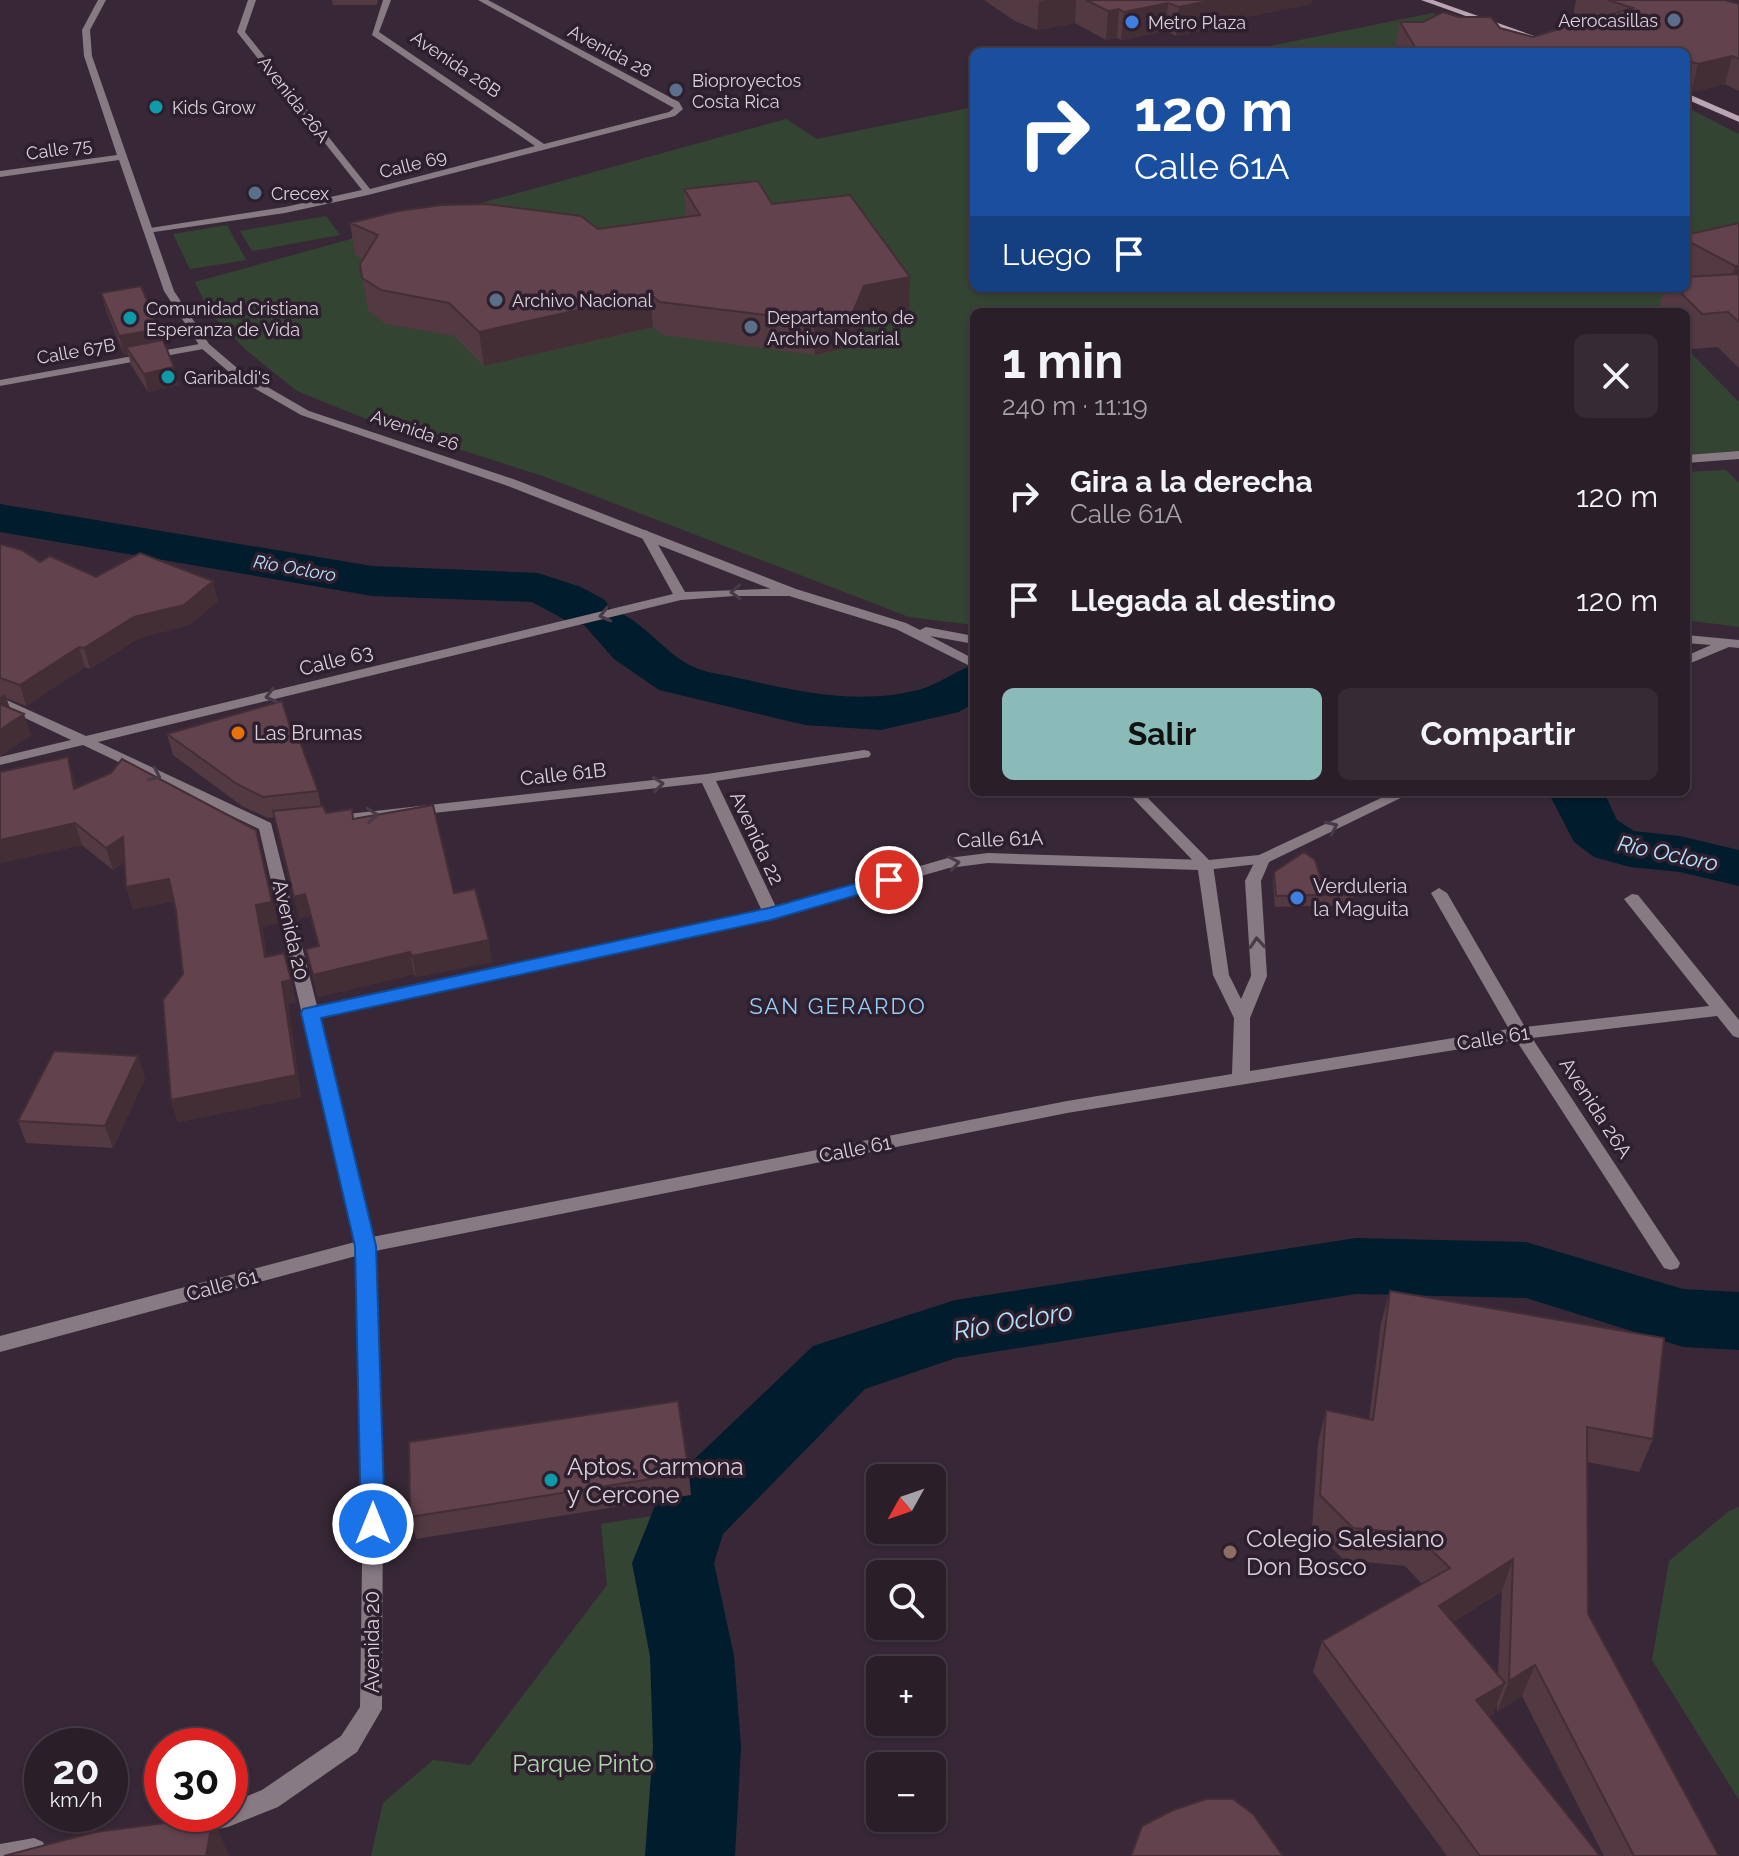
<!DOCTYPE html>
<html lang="es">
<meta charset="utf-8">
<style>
body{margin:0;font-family:Raleway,sans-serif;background:#362b35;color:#f1f3f6;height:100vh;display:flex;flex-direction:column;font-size:30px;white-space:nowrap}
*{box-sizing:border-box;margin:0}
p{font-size:26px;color:#a5a2a8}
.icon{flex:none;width:44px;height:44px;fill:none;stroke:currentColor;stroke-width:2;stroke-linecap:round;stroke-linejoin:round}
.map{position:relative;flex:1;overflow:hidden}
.drawer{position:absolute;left:970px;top:308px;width:720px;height:488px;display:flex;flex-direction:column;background:#2a1e29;border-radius:12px;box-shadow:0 2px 6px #0004,0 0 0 2px #463c46}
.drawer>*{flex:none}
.banner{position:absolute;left:970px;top:48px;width:720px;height:244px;border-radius:12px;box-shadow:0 2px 6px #0004,0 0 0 2px #463c46;background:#1a4fa0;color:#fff;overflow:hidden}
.needle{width:52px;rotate:230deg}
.controls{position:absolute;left:866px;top:1464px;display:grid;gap:16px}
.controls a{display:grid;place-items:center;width:80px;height:80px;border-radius:12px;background:#2a1e29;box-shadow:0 2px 6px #0004,0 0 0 2px #463c46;font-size:40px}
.speed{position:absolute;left:24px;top:1728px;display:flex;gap:16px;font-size:40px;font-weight:700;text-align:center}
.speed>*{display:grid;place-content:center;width:104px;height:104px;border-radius:50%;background:#2a1e29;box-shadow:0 2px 6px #0004,0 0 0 2px #463c46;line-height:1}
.speed small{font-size:20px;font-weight:400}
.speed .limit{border:12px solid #d22;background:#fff;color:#111}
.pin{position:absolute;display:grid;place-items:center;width:68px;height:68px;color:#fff;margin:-34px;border:4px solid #fff;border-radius:50%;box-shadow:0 2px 8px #0007}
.me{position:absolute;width:88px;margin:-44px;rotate:0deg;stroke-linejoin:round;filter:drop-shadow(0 0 6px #0008)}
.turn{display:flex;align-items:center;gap:28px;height:168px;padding:0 32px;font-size:36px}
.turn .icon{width:104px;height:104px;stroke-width:2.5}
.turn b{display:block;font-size:56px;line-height:68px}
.then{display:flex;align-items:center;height:76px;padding:0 32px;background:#0003;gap:16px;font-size:30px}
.round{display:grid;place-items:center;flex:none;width:84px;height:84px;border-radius:12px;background:#362b35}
.headline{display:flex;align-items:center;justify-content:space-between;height:136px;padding:0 32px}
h1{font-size:48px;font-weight:700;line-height:60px}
.cta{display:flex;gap:16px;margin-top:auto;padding:16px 32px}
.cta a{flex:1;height:92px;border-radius:12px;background:#8bbbb9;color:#111;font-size:32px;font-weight:700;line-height:92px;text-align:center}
.cta a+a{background:#362b35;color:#f1f3f6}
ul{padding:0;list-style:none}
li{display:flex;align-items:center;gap:24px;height:104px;padding:0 32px}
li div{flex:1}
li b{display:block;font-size:30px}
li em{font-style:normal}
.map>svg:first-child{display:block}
</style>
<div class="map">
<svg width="1739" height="1856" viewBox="0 0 1739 1856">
<rect width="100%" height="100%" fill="#382837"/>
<!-- green -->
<path fill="#344433" d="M1433,13l114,39h-306z
M974,107v181h712v-181l53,27v171l-91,3 3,4h-677v313l-65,-8 -366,-141 -167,-53 -79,-32 -51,-41 -36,-37 -15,-31 591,-163 31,20z
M326,216l14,19 -88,16 -12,-20z
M227,225l19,35 -56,9 -17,-35z
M1686,348l53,54v49l-53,4z
M1726,470l13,13v144l-53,-7v-148z
M1739,1507v293l-87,-140 17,-99 60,-50z
M671,1513l-18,49 12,63 10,101 -8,113 -7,17h-289l12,-53 50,-43 37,5 137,-180 -6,-61z"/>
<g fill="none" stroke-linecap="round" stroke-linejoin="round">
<!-- river -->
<path fill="#011c2c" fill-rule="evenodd" d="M0,504l372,62 166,7 43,14 24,13 6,10c31,7 53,45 85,58 14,6 32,7 47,11 58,13 117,26 175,11 20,-5 36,-19 56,-25v38l-15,9 -78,18 -76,-5 -146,-35 -45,-31 -30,-34 -15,-3 -37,-20 -160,-6 -372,-64z
M1548,792h56l13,28 17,11 46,5 59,14v36l-59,-14 -50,-5 -36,-10 -20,-15z
M1356,1238l170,4 157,47 56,3v58l-56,-3 -157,-49 -170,-4 -400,64 -91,31 -142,145 -9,29 20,93 7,91 -6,109h-90l8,-109 -3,-91 -18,-93 29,-72 152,-145 142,-46z"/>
<!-- minor -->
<path fill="#877a83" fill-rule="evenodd" d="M248,0h8l-11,32 125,157 165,-43 -163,-111 11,-35h8l-12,32 165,112 125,-32 5,-4 -196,-108h10l191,102 4,7 -8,7 -307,79 -83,18 -138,20v-4l3,-1 135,-21 77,-17 -125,-158z
M205,343l4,1v4l-209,38v-6z
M1739,451v8l-53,4v-8z
M646,530l6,4 33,58 106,-4 7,4 -7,4h-57l-53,4 -583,142 173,81 46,183 445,-95 -60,-128 -367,41 -8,-5 3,-3 377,-42 157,-24 5,1 2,3 -2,3 -153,24 60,126 172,-49 40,-5 217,7 8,5 16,110 12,24 10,-23 -6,-95 12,-24h10l3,3 -9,21 6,95 -17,42v53l259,-42 -78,-136 8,-5 8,5 78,134 184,-21 -85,-107 8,-5 6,1 101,125v18l-6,-2 -16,-20 -185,22 148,225 -2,5 -7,2 -7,-2 -148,-228 -449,73 -692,138 8,242 -1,216 -25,43 -79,55 -50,20 -33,6 -8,-4 -4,-8 3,-7h44v-11l32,-13 79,-54 19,-29 3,-214 -7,-237 -356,96v-16l355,-94 -96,-413 -176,-84 -83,20v-8l71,-17 -71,-34v-9l86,39 587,-142 -33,-60zM988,863l210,7 15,105 21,43 -2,56 -165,27 -695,136 -53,-220 452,-98 178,-51z
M34,1838l9,4 3,8 -2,6h-44v-12z"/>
<!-- tertiary -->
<path fill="#877a83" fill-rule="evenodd" d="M98,0h8l-16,30 2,26 82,235 35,53 34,29 66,38 207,69 280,109 110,34 14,7 6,-3 48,9v8l-44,-8 44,23v9l-78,-39 -110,-34 -278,-109 -207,-71 -66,-38 -34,-29 -37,-57 -45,-131 -119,17v-6l117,-16 -33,-99 -2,-26z
M1686,635l53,5v8l-10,-1 -43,18v-9l25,-11 -25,-2z
M1127,792h15l67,68 50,-5 135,-63h19l-146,71 -62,7 -5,-2z"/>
<!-- secondary -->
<path fill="#baa5b3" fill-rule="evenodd" d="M1421,0h12l146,52h-12z
M1686,93l53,23v6l-53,-23z"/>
</g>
<!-- wall -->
<path fill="#533942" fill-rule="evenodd" d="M332,0h46l-1,5h-44z
M984,0h328l-1,4 -91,18 -1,5 -43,9 -10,-5 -45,9 -4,-2 -11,2 -31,-17 -38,7 -22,-9z
M1576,0h149l14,4v87l-14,-7 -34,8 -5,-2v-38h-289l-2,-3 5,-27 100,6 33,9 51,-9 1,-6 2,-1 -14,-5z
M684,189l88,15 137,106 -45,10 -11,26 -38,9 -152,-20 -10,-8 -169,39 -30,-30 -68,-12 -18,-13 -8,-47 3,-5 -8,-4 -5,-32 248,6 88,-12z
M1739,223v145l-21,-21 -26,2 -6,-6v-31h-28l6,-24h22v-53z
M101,293l58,36 2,12 13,26 5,18 -31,7 -17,-27 -3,-11 -4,1 -18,-45z
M0,544l40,18 56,15 122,24 -29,24 -50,13 -49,31 -5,-2 -59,39 -20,-8 4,10 21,27 -31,21z
M167,734l127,6 24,51 3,15 5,7 26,-4 2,10 100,74 38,69 -76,15 -2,-3 -96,23 -12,-48 12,-3 -8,-30 -11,2 -24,-101 -7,1 -26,-12 -69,-51z
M74,778l2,10 202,135 -16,4 5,30 29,45 -8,2 13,93 -123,25 -7,-22 12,-126 -9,-73 -41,8 -7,-22 -1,-25 -12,8 -31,-25 -82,18z
M1274,872l47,7 33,15 -2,11 -77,2 -2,-24z
M145,1078l-32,70 -87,-5 -8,-22z
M1390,1291l263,148 -14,33 -52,-10 1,152 131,242h-115l-82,-160 -25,16v-8l-4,10 -4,3 111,139h-153l-134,-184 9,-31 100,-57 -17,-18 -61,-6 -32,-32 6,-85 8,-33 43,9 12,-96zM1502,1591l-4,83 -45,-52z
M689,1473l2,22 -275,44 -6,-22z"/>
<!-- shaded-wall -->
<path fill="#442e36" d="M1047,0h29l-1,23 -38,7 2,-29z
M1214,0h98l-1,4 -91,18 -1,5 -43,9 3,-29z
M1168,3l-2,28 -45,9 3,-28z
M1119,9l-2,29 -11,2 2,-29z
M1732,56l-7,28 -34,8 7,-28z
M1692,62l-6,25v-20z
M1735,266h4v32l-14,3z
M910,277l-1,33 -45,10 -11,26 -38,9 -1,-34 50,-35z
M650,294l3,33 -169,39 -5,-34z
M159,329l4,19 -37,-1 2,7 -4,1 -5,-19z
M174,367l5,18 -31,7 -4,-18z
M213,581l5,20 -29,24 -50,13 -49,31 -6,-21 50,-31z
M79,647l6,20 -59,39 -6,-21z
M5,694l7,21 -12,7v-25z
M24,714l7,21 -31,21v-26z
M68,757l6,21 7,32 -7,-21z
M75,823l7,22 -82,18v-23z
M256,830l22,93 -16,4 9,52 -6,-22 -9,-52z
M123,837l7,22 -17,11 -7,-22z
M169,879l6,22 -42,8 -7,-22z
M305,894l5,22 -11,2 -5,-21z
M489,940l3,22 -76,15 -4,-21z
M410,952l4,22 -96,23 -5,-22z
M284,953l12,49 -8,2 13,93 -123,25 -7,-22 111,-118z
M138,1056l7,22 -32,70 -8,-22z
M1513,1559l-11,32 -73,46 10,-31z
M1535,1665l-13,31 -25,16 12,-31z
M1505,1683l-12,31 -29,17 12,-31z
M213,1817l16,39h-23z"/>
<!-- building -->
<path fill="#61424d" stroke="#442e36" stroke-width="2" d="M1086,0h128l-35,7 -11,-4 -44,9 -5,-3 -11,2z
M1608,0h117l14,4v55l-7,-3 -34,8 -6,-2 -2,4 -4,1v-15h-268l-18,-30h23l20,-10 16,5h32l9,11 33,9 35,-11 17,2 3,-3 -3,-3 48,-14z
M758,181l14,23 78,-9 60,82 -46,9 -11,26 -39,9 -154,-19 -10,-8 -171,38 -30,-29 -68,-13 -19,-12 -2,-14 18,-29 -28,-12 48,-12 44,-6 45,-1 94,12 17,13 102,-14 -16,-26z
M1739,223v43h-4l-49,-26v-5z
M1739,274v48l-11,-10 -26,2 -26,-26h10v-11z
M141,286l18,43 -40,7 -18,-43z
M163,340l11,27 -30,7 -18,-27z
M0,544l22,6 18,12 10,-6 46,21 44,-24 73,28 -29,24 -50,12 -50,31 -5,-1 -59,38 -20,-7z
M282,701l12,39 5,-1 19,52 -55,6 -26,-13 -70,-50z
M0,704l24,10 -24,16z
M68,757l6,32 37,-16 11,-14 134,71 16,72 -16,3 9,52 19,-4 7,27 -9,2 14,93 -125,25 -8,-100 20,-26 -7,-63 -7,-32 -43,8 -3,-50 -17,11 -31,-25 -75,17v-68z
M433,805l21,88 21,-4 14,51 -77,16 -2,-4 -97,23 -7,-26 13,-3 -14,-52 -11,3 -21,-86 50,-5 3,7 26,-4 1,10z
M1304,852l11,8 6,19 33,15 -78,2 -2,-24z
M54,1051l84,5 -33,70 -87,-5z
M1390,1291l274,47 -11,101 -66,-12 1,187 131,242h-85l-99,-191 -26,16 4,-122 -74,47 66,77 -29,17 124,156h-120l-158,-215 128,-73 -35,-34 -62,-6 -33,-33 6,-85 47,10z
M678,1401l11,72 -279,44 -1,-75z
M1206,1799h27l20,15 30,42h-152l11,-30 31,-16z
M213,1817l-7,39h-202l91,-24z"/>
<!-- one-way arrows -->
<defs><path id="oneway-chevron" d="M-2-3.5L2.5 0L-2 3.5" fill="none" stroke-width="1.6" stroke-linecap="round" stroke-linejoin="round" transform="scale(2)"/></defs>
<g stroke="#483a47">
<use href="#oneway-chevron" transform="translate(736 592) rotate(178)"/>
<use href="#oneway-chevron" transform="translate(605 615) rotate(166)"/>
<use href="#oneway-chevron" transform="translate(271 696) rotate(166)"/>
<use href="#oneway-chevron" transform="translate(155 775) rotate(25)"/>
<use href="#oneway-chevron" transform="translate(658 784) rotate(-6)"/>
<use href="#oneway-chevron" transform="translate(372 815) rotate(-6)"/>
<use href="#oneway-chevron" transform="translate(1332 827) rotate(-25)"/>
<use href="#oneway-chevron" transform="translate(954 863) rotate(-10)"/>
<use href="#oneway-chevron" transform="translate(1257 943) rotate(-94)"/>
</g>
<!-- route -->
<path fill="#1a73e8" stroke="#114b97" stroke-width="2" d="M889,874l6,2 3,4 -3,4 -124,36 -450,98 55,228 9,278 -4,7 -8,4 -9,-4 -3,-7 -6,-278 -54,-233 2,-4 466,-101z"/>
<!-- markers -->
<g fill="#5c6f8a" stroke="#2d1f2d" stroke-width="3">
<circle cx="1674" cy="20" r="8"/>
<circle cx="676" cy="90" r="8"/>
<circle cx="255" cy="193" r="8"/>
<circle cx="496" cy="300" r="8"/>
<circle cx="751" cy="327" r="8"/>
</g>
<g fill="#3f7fe0" stroke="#2d1f2d" stroke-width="3">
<circle cx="1132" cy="22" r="8"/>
<circle cx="1297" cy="898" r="8"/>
</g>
<g fill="#0f9aa8" stroke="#2d1f2d" stroke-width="3">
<circle cx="156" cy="107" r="8"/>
<circle cx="130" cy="318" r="8"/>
<circle cx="168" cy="377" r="8"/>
<circle cx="551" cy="1480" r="8"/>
</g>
<circle fill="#e8710a" stroke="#2d1f2d" stroke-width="3" cx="238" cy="733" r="8"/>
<circle fill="#8d6e63" stroke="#2d1f2d" stroke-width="3" cx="1230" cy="1552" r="8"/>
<g text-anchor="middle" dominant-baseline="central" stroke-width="7" stroke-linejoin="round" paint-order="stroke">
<!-- far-poi labels -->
<g font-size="18" fill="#dad0da" stroke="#2d1f2d" text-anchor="start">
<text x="1658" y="20" text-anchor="end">Aerocasillas</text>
<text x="1148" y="22">Metro Plaza</text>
<text x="692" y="80">Bioproyectos<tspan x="692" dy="21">Costa Rica</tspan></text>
<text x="172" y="107">Kids Grow</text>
<text x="271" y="193">Crecex</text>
<text x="512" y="300">Archivo Nacional</text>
<text x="146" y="308">Comunidad Cristiana<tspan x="146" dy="21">Esperanza de Vida</tspan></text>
<text x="767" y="317">Departamento de<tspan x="767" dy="21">Archivo Notarial</tspan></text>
<text x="184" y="377">Garibaldi's</text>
</g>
<!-- far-street labels -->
<g font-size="18" fill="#dad0da" stroke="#2d1f2d">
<text transform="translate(610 51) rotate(28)">Avenida 28</text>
<text transform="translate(456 64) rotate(34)">Avenida 26B</text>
<text transform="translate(294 99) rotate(52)">Avenida 26A</text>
<text transform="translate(59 149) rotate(-8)">Calle 75</text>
<text transform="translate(413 164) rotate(-14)">Calle 69</text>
<text transform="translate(76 351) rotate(-10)">Calle 67B</text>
<text transform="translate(415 430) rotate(19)">Avenida 26</text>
</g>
<!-- far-water labels -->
<g font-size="18" font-style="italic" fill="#b4e0fd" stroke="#2d1f2d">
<text transform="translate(295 568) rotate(10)">Río Ocloro</text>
</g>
<!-- street labels -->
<g font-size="20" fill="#dad0da" stroke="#2d1f2d">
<text transform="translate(336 660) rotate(-14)">Calle 63</text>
<text transform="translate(563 774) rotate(-6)">Calle 61B</text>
<text transform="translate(757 838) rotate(65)">Avenida 22</text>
<text transform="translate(1000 839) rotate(-2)">Calle 61A</text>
<text transform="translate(291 930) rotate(77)">Avenida 20</text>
<text transform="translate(1493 1038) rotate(-9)">Calle 61</text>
<text transform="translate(1596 1108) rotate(57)">Avenida 26A</text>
<text transform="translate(855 1149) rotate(-11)">Calle 61</text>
<text transform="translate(222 1285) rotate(-15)">Calle 61</text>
<text transform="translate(372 1642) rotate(-90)">Avenida 20</text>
</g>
<!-- poi labels -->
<g font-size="20" fill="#dad0da" stroke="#2d1f2d" text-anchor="start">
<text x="254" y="733">Las Brumas</text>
<text x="1313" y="886">Verduleria<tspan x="1313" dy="23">la Maguita</tspan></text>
</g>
<!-- water labels -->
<g font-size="22" font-style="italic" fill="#b4e0fd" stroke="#2d1f2d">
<text transform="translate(1668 853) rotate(12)">Río Ocloro</text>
</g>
<!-- neighbourhood labels -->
<g font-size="22" letter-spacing="2" fill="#96cdf5" stroke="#2d1f2d">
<text x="838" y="1006">SAN GERARDO</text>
</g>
<!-- near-poi labels -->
<g font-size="24" fill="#dad0da" stroke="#2d1f2d" text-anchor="start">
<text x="567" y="1466">Aptos. Carmona<tspan x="567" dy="28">y Cercone</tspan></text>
<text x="1246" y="1538">Colegio Salesiano<tspan x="1246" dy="28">Don Bosco</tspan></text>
</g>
<!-- near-park labels -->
<g font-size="24" fill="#add7ab" stroke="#2d1f2d">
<text x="583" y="1763">Parque Pinto</text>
</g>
<!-- near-water labels -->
<g font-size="26" font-style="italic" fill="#b4e0fd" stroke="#2d1f2d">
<text transform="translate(1013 1321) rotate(-10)">Río Ocloro</text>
</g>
</g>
</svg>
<div class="controls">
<a><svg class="needle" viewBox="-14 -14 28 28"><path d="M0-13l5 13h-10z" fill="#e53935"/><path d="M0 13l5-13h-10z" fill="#a5a2a8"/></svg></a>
<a><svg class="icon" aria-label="search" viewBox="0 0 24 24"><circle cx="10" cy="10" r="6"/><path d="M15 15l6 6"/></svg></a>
<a>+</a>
<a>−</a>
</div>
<div class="speed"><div>20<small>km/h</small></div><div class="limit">30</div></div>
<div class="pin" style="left:889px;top:880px;background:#d93025"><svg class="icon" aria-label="arrive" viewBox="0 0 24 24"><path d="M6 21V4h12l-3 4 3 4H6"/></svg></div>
<svg class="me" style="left:373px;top:1524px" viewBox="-20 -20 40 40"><circle r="17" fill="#1a73e8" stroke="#fff" stroke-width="3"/><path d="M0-11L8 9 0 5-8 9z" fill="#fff"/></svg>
<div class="banner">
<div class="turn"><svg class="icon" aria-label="right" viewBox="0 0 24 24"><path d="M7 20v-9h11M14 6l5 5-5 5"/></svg><div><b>120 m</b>Calle 61A</div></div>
<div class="then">Luego<svg class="icon" aria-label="arrive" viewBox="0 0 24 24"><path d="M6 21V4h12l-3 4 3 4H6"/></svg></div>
</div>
<section class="drawer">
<div class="headline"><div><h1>1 min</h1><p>240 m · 11:19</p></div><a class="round"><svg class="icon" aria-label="close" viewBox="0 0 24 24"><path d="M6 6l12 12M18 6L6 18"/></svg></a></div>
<ul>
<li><svg class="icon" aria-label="right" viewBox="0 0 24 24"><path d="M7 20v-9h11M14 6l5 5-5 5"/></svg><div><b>Gira a la derecha</b><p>Calle 61A</p></div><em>120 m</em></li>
<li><svg class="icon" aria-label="arrive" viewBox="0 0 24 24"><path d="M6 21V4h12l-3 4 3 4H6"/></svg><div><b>Llegada al destino</b></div><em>120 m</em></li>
</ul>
<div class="cta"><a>Salir</a><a>Compartir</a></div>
</section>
</div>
